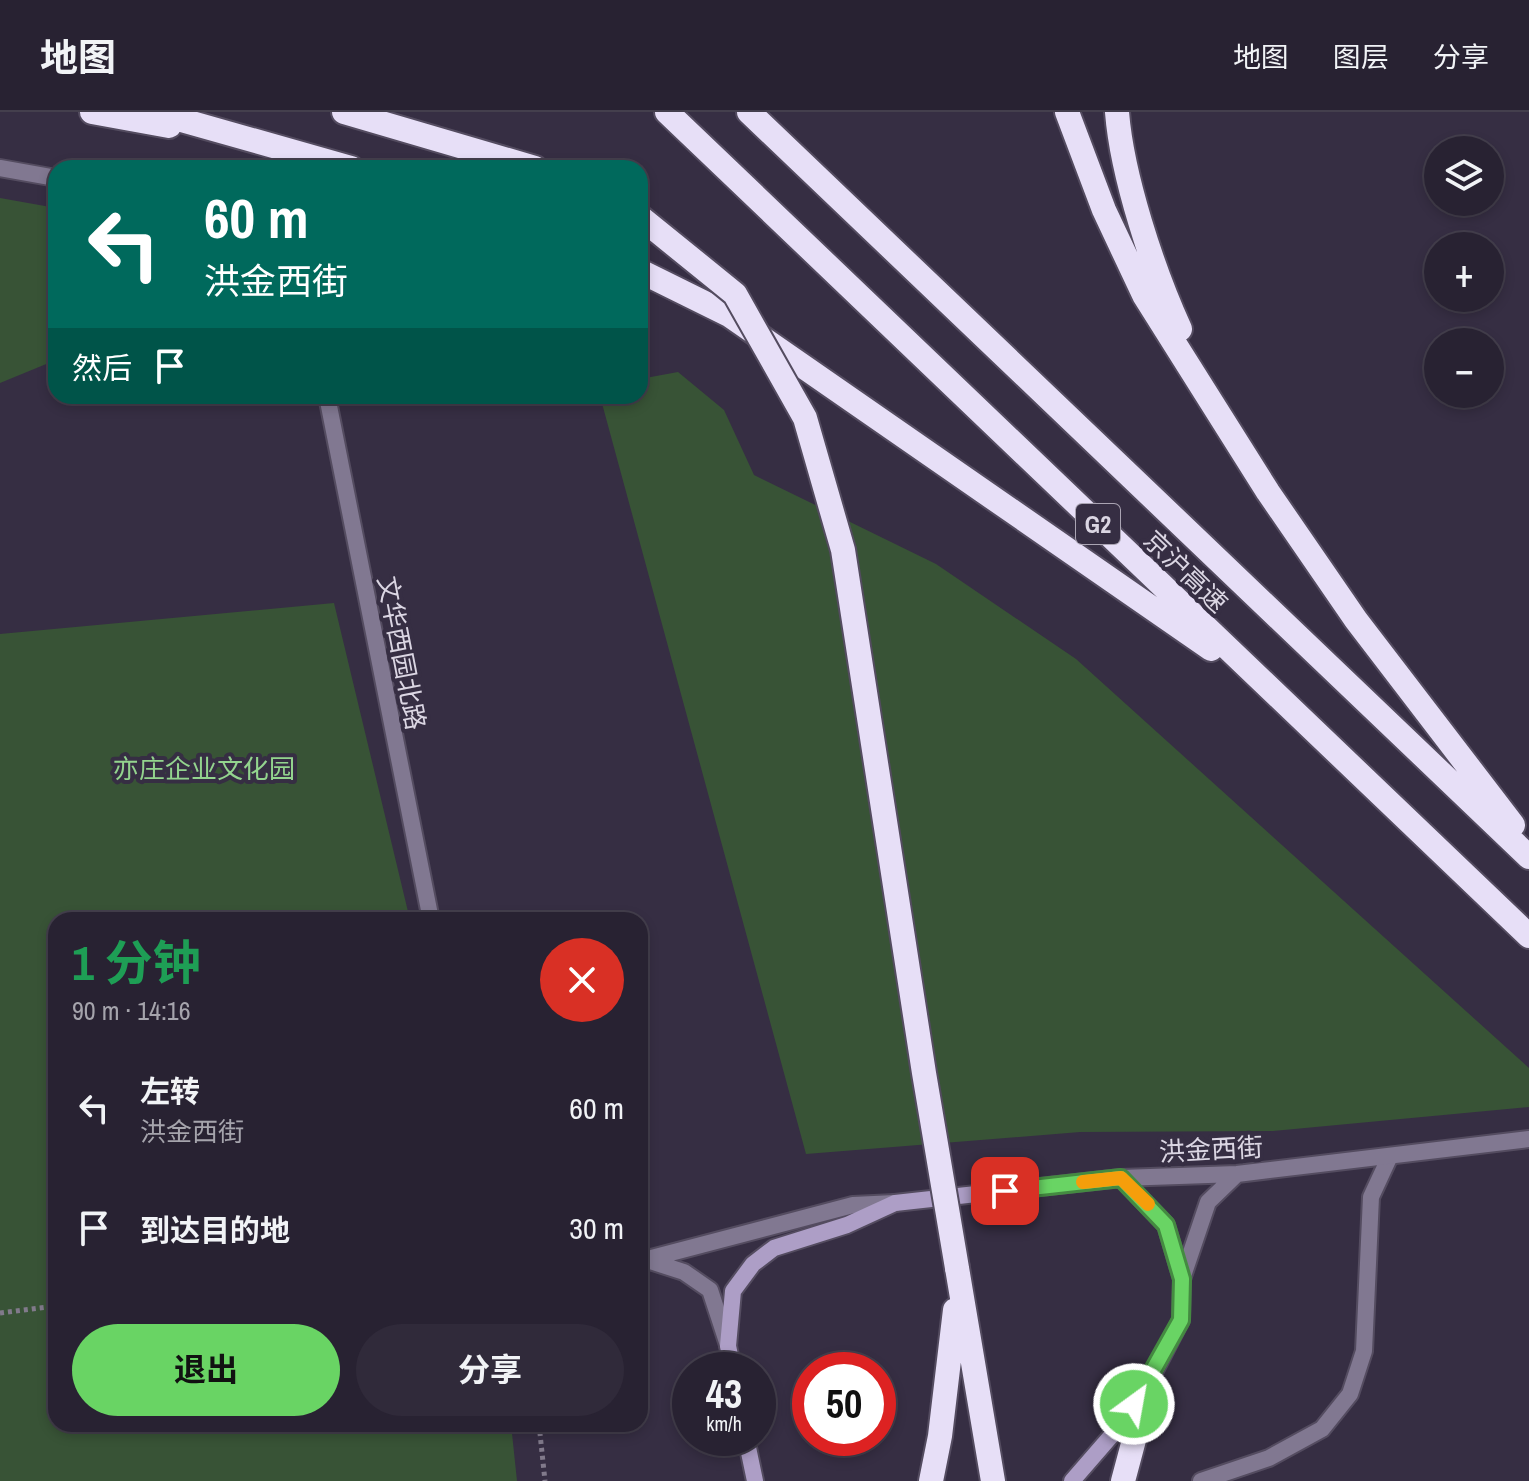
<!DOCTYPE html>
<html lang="zh">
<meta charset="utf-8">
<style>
body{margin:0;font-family:"Archivo Narrow","Noto Sans SC",sans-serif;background:#302a3a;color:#f1f3f6;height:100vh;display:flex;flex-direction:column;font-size:30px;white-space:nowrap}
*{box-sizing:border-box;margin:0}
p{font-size:26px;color:#a5a4ac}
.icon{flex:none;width:44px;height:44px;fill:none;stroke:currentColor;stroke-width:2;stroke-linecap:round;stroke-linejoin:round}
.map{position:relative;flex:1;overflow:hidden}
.panel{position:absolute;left:48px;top:800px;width:600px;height:520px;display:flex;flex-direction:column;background:#282232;border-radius:24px;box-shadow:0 4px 12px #0003,0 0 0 2px #443f4d}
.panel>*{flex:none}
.banner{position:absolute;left:48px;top:48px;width:600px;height:244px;border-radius:24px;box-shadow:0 4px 12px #0003,0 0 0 2px #443f4d;background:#00695c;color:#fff;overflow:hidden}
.tools{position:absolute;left:1424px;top:24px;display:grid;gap:16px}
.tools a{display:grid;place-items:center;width:80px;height:80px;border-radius:50%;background:#282232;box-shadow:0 4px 12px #0003,0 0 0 2px #443f4d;font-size:40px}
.speed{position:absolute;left:672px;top:1240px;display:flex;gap:16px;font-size:40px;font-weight:700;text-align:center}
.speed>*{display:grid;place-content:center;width:104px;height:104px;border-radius:50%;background:#282232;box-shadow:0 4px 12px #0003,0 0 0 2px #443f4d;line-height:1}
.speed small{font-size:20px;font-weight:400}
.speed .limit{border:12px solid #d22;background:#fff;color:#111}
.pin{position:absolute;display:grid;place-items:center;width:68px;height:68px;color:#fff;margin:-34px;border-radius:16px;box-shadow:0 4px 12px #0006}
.me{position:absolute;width:88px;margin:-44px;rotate:32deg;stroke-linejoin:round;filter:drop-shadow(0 0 6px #0008)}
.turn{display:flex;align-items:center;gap:28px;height:168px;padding:0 24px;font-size:36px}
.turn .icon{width:104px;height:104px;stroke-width:2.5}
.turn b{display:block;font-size:56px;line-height:68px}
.then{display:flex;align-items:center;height:76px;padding:0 24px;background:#0003;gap:16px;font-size:30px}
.round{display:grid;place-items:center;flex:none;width:84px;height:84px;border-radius:42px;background:#302a3a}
.summary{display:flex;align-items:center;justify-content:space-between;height:136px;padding:0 24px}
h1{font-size:48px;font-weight:700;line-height:60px;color:#1e9e55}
.action{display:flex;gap:16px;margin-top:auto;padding:16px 24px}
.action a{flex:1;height:92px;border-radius:48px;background:#69d464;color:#111;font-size:32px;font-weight:700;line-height:92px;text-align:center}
.action a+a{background:#302a3a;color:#f1f3f6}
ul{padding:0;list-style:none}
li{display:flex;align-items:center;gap:24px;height:120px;padding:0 24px}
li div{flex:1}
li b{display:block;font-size:30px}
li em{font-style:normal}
header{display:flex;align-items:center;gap:48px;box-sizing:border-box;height:112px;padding:0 40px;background:#282232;border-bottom:2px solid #443f4d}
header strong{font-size:38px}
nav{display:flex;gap:44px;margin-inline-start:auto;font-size:28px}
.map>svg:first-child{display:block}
</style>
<header>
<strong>地图</strong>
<nav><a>地图</a><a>图层</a><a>分享</a></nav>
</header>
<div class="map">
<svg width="1529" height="1369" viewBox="0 0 1529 1369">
<rect width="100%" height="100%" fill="#362e43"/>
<!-- green -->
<path fill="#385336" d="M0,86l56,10v152l-56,23z
M678,260l46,38 30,65 182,89 140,95 453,409v39l-256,24 -193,1 -274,22 -206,-758h40v-17z
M334,491l76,317h-354v504h455l6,57h-517v-847z"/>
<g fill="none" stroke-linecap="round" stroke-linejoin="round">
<!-- service casing -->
<g stroke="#544c60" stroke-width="20">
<path id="service" d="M1201,1369l68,-23 53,-29 28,-35 14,-43 7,-154 19,-41"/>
</g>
<!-- tertiary casing -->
<g stroke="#544c60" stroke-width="20">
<path id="tertiary" d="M0,56l56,10
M327,284l104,524
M1121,1066l116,-4 292,-35
M647,1148l37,12 26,18 18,55
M640,1149l213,-56 42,-2
M1182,1167l26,-77 29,-28"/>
</g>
<!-- secondary casing -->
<g stroke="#544c60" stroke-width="20">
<path id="secondary" d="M733,1258l-5,-24 5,-55 20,-27 21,-16 73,-23 48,-22 226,-25 45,47 16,54 -1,41 -31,60 -32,48 -46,53
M746,1326l9,43"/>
</g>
<!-- motorway casing -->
<g stroke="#544c60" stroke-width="28">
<path id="motorway" d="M92,0l77,14
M153,0l198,56
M344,0l191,56
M667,0l862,824
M749,0l780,745
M1067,0l37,98 40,85 124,197 88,128 157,205
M1117,0c5,64 36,158 63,217
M640,159l89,44 482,334
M957,1156l36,213
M931,1369l9,-45 15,-126
M1123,1369l27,-101"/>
</g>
<!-- path -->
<path stroke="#817a8b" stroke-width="5" stroke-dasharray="4 4" stroke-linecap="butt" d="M0,1201l56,-7
M539,1312l6,57"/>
<!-- service -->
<use href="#service" stroke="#817891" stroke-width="16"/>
<!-- tertiary -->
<use href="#tertiary" stroke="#817891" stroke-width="16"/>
<!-- secondary -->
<use href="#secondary" stroke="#ad9ec6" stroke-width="16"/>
<!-- motorway -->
<use href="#motorway" stroke="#e7dff7" stroke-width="24"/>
<!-- motorway-bridge casing -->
<g stroke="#544c60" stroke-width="28" stroke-linecap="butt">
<path id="motorway-bridge" d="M640,105l95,77 70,124 38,132 81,523 33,195"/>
</g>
<!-- motorway-bridge -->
<use href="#motorway-bridge" stroke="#e7dff7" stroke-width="24"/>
</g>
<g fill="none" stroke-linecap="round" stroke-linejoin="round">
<!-- route casing -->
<g stroke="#448a41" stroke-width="20">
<path id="route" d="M1005,1079l116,-13 45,47 16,54 -1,41 -47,84"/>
</g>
<!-- route -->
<use href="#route" stroke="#69d464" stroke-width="14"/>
<!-- slow -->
<path stroke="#f59e0b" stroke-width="14" d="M1083,1070l38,-4 27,26"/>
</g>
<g text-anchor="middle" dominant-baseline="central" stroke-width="8" stroke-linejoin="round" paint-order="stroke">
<!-- shield labels -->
<rect fill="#362e43" stroke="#aaa4b3" stroke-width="2" x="1076" y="392" width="44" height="40" rx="6"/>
<g font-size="24" font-weight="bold" fill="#dbd6e3">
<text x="1098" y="412">G2</text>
</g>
<!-- street labels -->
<g font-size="26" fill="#dbd6e3" stroke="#362e43">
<text transform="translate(1186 459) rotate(44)">京沪高速</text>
<text transform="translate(402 541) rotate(79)">文华西园北路</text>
<text transform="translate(1211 1037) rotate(-3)">洪金西街</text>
</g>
<!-- park labels -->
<g font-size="26" fill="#93d48e" stroke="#362e43">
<text x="204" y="656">亦庄企业文化园</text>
</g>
</g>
</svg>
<div class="tools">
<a><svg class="icon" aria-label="layers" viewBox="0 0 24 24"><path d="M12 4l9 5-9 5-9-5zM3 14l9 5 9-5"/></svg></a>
<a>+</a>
<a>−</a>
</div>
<div class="speed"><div>43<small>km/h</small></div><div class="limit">50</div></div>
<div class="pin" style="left:1005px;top:1079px;background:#d93025"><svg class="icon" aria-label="arrive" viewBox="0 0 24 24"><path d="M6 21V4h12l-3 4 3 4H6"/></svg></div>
<svg class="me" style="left:1134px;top:1292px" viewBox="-20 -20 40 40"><circle r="17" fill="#69d464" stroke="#fff" stroke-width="3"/><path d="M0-11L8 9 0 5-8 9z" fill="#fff"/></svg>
<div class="banner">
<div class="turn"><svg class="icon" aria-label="left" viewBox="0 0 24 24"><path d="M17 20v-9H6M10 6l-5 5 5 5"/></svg><div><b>60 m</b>洪金西街</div></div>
<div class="then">然后<svg class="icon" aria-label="arrive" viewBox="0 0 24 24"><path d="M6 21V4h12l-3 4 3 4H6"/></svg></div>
</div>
<section class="panel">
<div class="summary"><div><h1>1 分钟</h1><p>90 m · 14:16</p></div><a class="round" style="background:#d93025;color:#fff"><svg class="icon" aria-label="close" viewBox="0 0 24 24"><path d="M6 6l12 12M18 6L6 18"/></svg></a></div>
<ul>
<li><svg class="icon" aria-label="left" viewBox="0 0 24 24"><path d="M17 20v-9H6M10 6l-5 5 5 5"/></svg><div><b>左转</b><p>洪金西街</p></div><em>60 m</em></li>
<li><svg class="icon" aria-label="arrive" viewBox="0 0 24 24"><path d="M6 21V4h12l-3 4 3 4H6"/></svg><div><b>到达目的地</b></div><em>30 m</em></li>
</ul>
<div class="action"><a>退出</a><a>分享</a></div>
</section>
</div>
